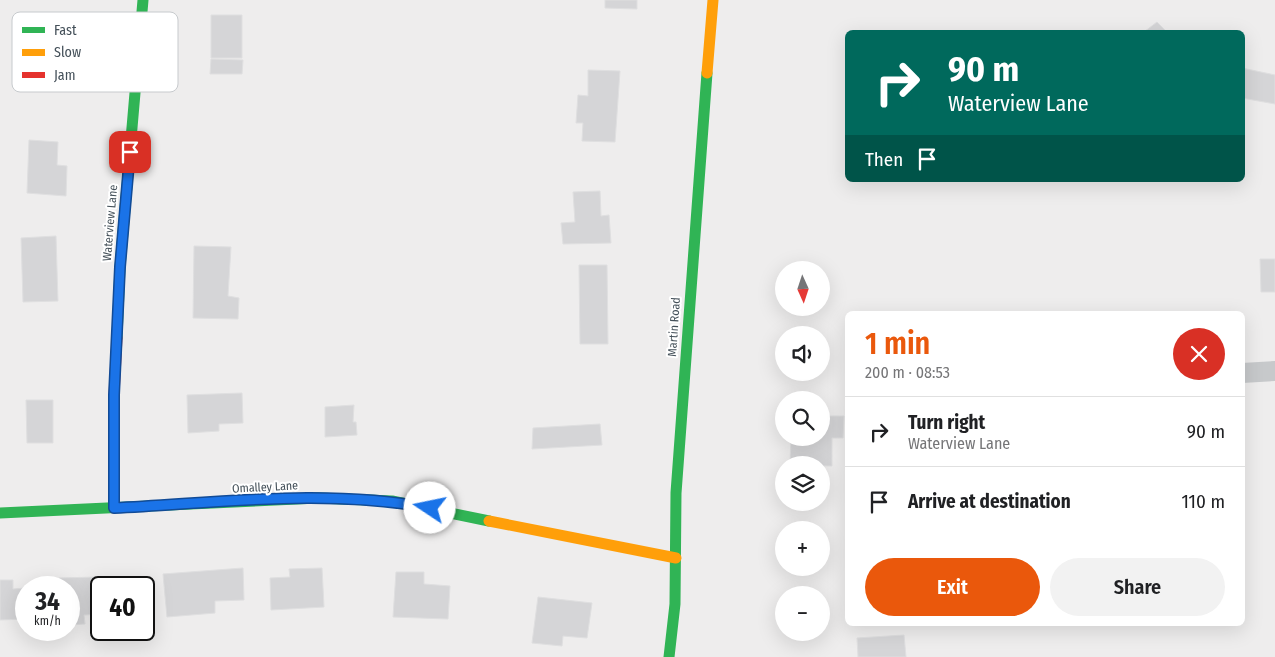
<!DOCTYPE html>
<meta charset="utf-8">
<style>
body{margin:0;font-family:"Fira Sans Condensed",sans-serif;background:#f2f2f2;color:#202124;height:100vh;display:flex;flex-direction:column;font-size:19px;white-space:nowrap}
*{box-sizing:border-box;margin:0}
p{font-size:16px;color:#757577}
.icon{flex:none;width:28px;height:28px;fill:none;stroke:currentColor;stroke-width:2;stroke-linecap:round;stroke-linejoin:round}
.map{position:relative;flex:1;overflow:hidden}
.drawer{position:absolute;left:845px;top:311px;width:400px;height:315px;display:flex;flex-direction:column;background:#fff;border-radius:8px;box-shadow:0 5px 20px #0002}
.drawer>*{flex:none}
.top-card{position:absolute;left:845px;top:30px;width:400px;height:152px;border-radius:8px;box-shadow:0 5px 20px #0002;background:#00695c;color:#fff;overflow:hidden}
.needle{width:32px;rotate:177deg}
.tools{position:absolute;left:775px;top:261px;display:grid;gap:10px}
.tools a{display:grid;place-items:center;width:55px;height:55px;border-radius:50%;background:#fff;box-shadow:0 5px 20px #0002;font-size:25px}
.speed{position:absolute;left:15px;top:576px;display:flex;gap:10px;font-size:25px;font-weight:700;text-align:center}
.speed>*{display:grid;place-content:center;width:65px;height:65px;border-radius:50%;background:#fff;box-shadow:0 5px 20px #0002;line-height:1}
.speed small{font-size:12px;font-weight:400}
.speed .limit{border:2px solid #111;border-radius:8px;background:#fff;color:#111}
.pin{position:absolute;display:grid;place-items:center;width:42px;height:42px;color:#fff;margin:-21px;border-radius:10px;box-shadow:0 2px 8px #0006}
.me{position:absolute;width:55px;margin:-28px;rotate:281deg;stroke-linejoin:round;filter:drop-shadow(0 0 4px #0008)}
.turn{display:flex;align-items:center;gap:18px;height:105px;padding:0 20px;font-size:22px}
.turn .icon{width:65px;height:65px;stroke-width:2.5}
.turn b{display:block;font-size:35px;line-height:42px}
.then{display:flex;align-items:center;height:48px;padding:0 20px;background:#0003;gap:10px;font-size:19px}
.round{display:grid;place-items:center;flex:none;width:52px;height:52px;border-radius:26px;background:#f2f2f2}
.summary{display:flex;align-items:center;justify-content:space-between;height:85px;padding:0 20px}
h1{font-size:30px;font-weight:600;line-height:38px;color:#ea580c}
.primary-button{display:flex;gap:10px;margin-top:auto;padding:10px 20px}
.primary-button a{flex:1;height:58px;border-radius:30px;background:#ea580c;color:#fff;font-size:20px;font-weight:600;line-height:58px;text-align:center}
.primary-button a+a{background:#f2f2f2;color:#202124}
ul{padding:0;list-style:none}
li{display:flex;align-items:center;gap:15px;height:70px;padding:0 20px;border-top:1px solid #e0e0e0}
li div{flex:1}
li b{display:block;font-size:19px}
li em{font-style:normal}
.map>svg:first-child{display:block}
</style>
<div class="map">
<svg width="1275" height="657" viewBox="0 0 1275 657">
<rect width="100%" height="100%" fill="#eeeded"/>
<!-- building -->
<path fill="#d5d5d7" stroke="#dfdfe0" d="M605,0h32v9l-32,-1z
M211,15h31v43h-31z
M1157,22l10,10h-23z
M211,59l32,1 -1,14h-32z
M1242,68l33,7v29l-33,-6z
M588,70l32,1 -5,71 -33,-1 1,-18h-7l2,-28 10,1z
M29,140l29,2 -1,23 10,1 -1,30 -39,-3z
M600,191l1,25 8,-1 2,28 -48,1 -2,-21 14,-1 -2,-30z
M56,236l2,65 -35,1 -2,-64z
M194,246l37,1 -3,49 11,2 -1,21 -45,-1z
M1260,259h15v33h-14z
M579,265h28l1,79h-28z
M242,393l1,30 -24,1v7l-31,2 -1,-38z
M26,400h27v43h-26z
M354,405l-1,17h3l1,13 -32,2v-30z
M821,416h23l-1,22h-11v28l-42,-1 1,-27h30z
M600,424l2,21 -70,4 1,-21z
M243,568l1,32 -29,1v12l-48,4 -4,-43z
M322,568l2,39 -53,3 -1,-32 20,-1 -1,-8z
M396,572h28v12l26,2 -2,33 -55,-2z
M99,577l2,37 -17,1 1,9 -16,1v-37h-10v-10z
M0,580h13v9l13,-1v31l-26,1z
M538,597l54,6 -5,35 -24,-2 -1,10 -30,-3z
M904,635l2,22h-48l-1,-19z"/>
<g fill="none" stroke-linecap="round" stroke-linejoin="round">
<!-- street -->
<path stroke="#c7c9cb" stroke-width="20" d="M1242,373l33,-2"/>
<!-- fast -->
<path stroke="#30b455" stroke-width="11" d="M117,338l3,-71 23,-267
M0,513l318,-15 74,3 97,20
M669,657l6,-53 1,-111 31,-420"/>
<!-- slow -->
<path stroke="#ff9f0a" stroke-width="11" d="M707,73l6,-73
M489,521l187,37"/>
<!-- jam -->
<path stroke="#e5322d" stroke-width="11" d="M114,508v-113l3,-57"/>
</g>
<g fill="none" stroke-linecap="round" stroke-linejoin="round">
<!-- route casing -->
<g stroke="#114b97" stroke-width="12">
<path id="route" d="M130,152l-10,115 -6,128v113c104,-5 212,-20 316,0"/>
</g>
<!-- route -->
<use href="#route" stroke="#1a73e8" stroke-width="9"/>
</g>
<g text-anchor="middle" dominant-baseline="central" stroke-width="4" stroke-linejoin="round" paint-order="stroke">
<!-- street labels -->
<g font-size="12" fill="#445059" stroke="#fff">
<text transform="translate(110 223) rotate(-85)">Waterview Lane</text>
<text transform="translate(674 327) rotate(-86)">Martin Road</text>
<text transform="translate(265 487) rotate(-3)">Omalley Lane</text>
</g>
</g>
<!-- legend -->
<rect x="12" y="12" width="166" height="80" rx="8" fill="#fff" stroke="#c7cacd" stroke-width="1"/>
<rect x="22" y="27" width="23" height="6" fill="#30b455"/>
<rect x="22" y="49" width="23" height="7" fill="#ff9f0a"/>
<rect x="22" y="72" width="23" height="6" fill="#e5322d"/>
<g font-size="14" fill="#445059">
<text x="54" y="35">Fast</text>
<text x="54" y="57">Slow</text>
<text x="54" y="80">Jam</text>
</g>
</svg>
<div class="tools">
<a><svg class="needle" viewBox="-14 -14 28 28"><path d="M0-13l5 13h-10z" fill="#e53935"/><path d="M0 13l5-13h-10z" fill="#757577"/></svg></a>
<a><svg class="icon" aria-label="sound" viewBox="0 0 24 24"><path d="M4 9h4l5-4v14l-5-4H4zM17 9q2 3 0 6"/></svg></a>
<a><svg class="icon" aria-label="search" viewBox="0 0 24 24"><circle cx="10" cy="10" r="6"/><path d="M15 15l6 6"/></svg></a>
<a><svg class="icon" aria-label="layers" viewBox="0 0 24 24"><path d="M12 4l9 5-9 5-9-5zM3 14l9 5 9-5"/></svg></a>
<a>+</a>
<a>−</a>
</div>
<div class="speed"><div>34<small>km/h</small></div><div class="limit">40</div></div>
<div class="pin" style="left:130px;top:152px;background:#d93025"><svg class="icon" aria-label="arrive" viewBox="0 0 24 24"><path d="M6 21V4h12l-3 4 3 4H6"/></svg></div>
<svg class="me" style="left:430px;top:508px" viewBox="-20 -20 40 40"><circle r="19" fill="#fff"/><path d="M0-13L10 11 0 6-10 11z" fill="#1a73e8"/></svg>
<div class="top-card">
<div class="turn"><svg class="icon" aria-label="right" viewBox="0 0 24 24"><path d="M7 20v-9h11M14 6l5 5-5 5"/></svg><div><b>90 m</b>Waterview Lane</div></div>
<div class="then">Then<svg class="icon" aria-label="arrive" viewBox="0 0 24 24"><path d="M6 21V4h12l-3 4 3 4H6"/></svg></div>
</div>
<section class="drawer">
<div class="summary"><div><h1>1 min</h1><p>200 m · 08:53</p></div><a class="round" style="background:#d93025;color:#fff"><svg class="icon" aria-label="close" viewBox="0 0 24 24"><path d="M6 6l12 12M18 6L6 18"/></svg></a></div>
<ul>
<li><svg class="icon" aria-label="right" viewBox="0 0 24 24"><path d="M7 20v-9h11M14 6l5 5-5 5"/></svg><div><b>Turn right</b><p>Waterview Lane</p></div><em>90 m</em></li>
<li><svg class="icon" aria-label="arrive" viewBox="0 0 24 24"><path d="M6 21V4h12l-3 4 3 4H6"/></svg><div><b>Arrive at destination</b></div><em>110 m</em></li>
</ul>
<div class="primary-button"><a>Exit</a><a>Share</a></div>
</section>
</div>
